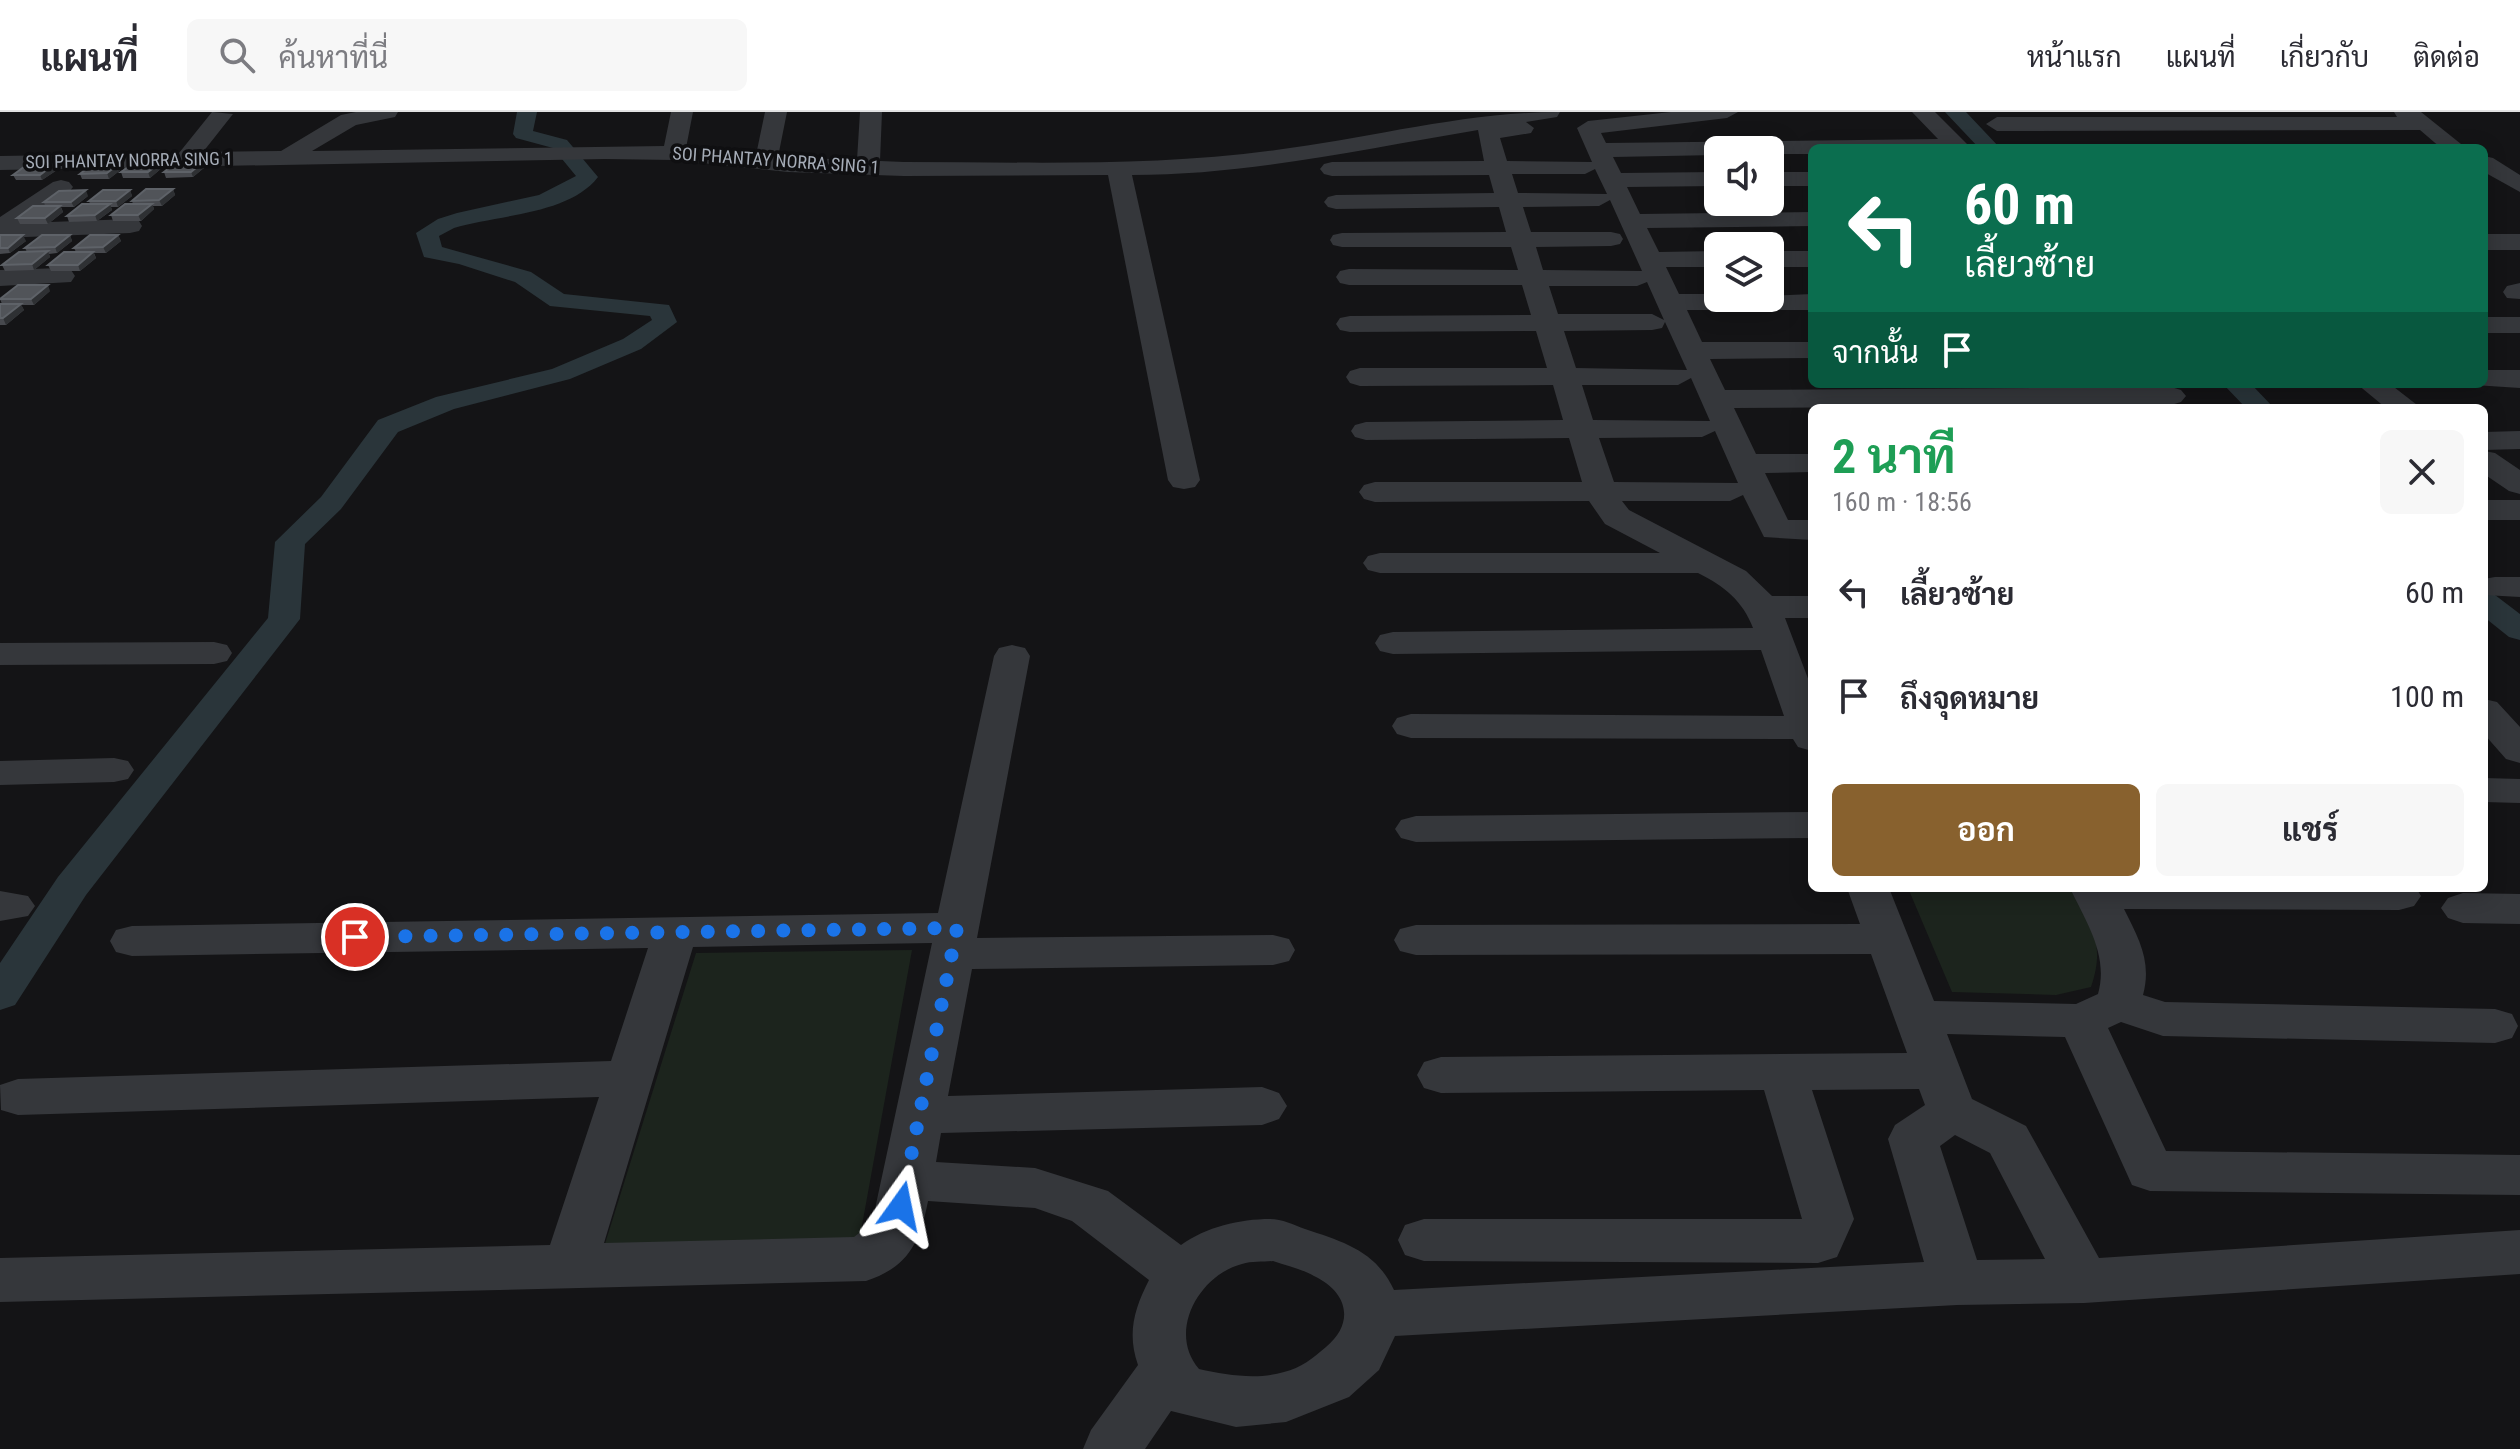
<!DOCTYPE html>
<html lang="th">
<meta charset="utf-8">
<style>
body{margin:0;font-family:"Roboto Condensed",Sarabun,sans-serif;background:#f7f7f7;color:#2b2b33;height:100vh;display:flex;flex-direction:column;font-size:30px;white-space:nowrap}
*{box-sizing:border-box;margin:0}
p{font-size:26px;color:#7c7c81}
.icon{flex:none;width:44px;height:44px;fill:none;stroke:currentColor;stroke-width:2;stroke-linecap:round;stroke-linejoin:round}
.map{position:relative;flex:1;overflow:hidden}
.sheet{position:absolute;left:1808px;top:292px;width:680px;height:488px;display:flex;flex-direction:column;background:#fff;border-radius:12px;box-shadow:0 4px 20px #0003}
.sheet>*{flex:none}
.top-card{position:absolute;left:1808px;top:32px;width:680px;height:244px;border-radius:12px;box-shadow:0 4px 20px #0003;background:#0b6e4f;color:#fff;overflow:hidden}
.controls{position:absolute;left:1704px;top:24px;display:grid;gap:16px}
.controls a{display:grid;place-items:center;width:80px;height:80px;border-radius:12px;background:#fff;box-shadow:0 4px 20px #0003;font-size:40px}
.pin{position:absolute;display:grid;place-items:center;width:68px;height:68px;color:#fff;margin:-34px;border:4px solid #fff;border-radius:50%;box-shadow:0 2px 8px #0007}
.me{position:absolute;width:88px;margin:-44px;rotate:12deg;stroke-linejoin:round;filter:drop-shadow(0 0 6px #0008)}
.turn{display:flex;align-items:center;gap:28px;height:168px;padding:0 24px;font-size:36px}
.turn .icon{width:104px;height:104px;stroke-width:2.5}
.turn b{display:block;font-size:56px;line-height:68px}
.then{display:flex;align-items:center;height:76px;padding:0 24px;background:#0003;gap:16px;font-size:30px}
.round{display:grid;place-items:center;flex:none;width:84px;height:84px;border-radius:12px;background:#f7f7f7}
.headline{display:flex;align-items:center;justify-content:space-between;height:136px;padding:0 24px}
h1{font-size:48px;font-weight:700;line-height:60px;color:#1e9e55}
.cta{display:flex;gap:16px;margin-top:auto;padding:16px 24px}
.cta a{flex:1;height:92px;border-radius:12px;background:#88612e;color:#fff;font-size:32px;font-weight:700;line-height:92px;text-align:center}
.cta a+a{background:#f7f7f7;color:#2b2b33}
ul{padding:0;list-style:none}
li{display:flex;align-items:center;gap:24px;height:104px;padding:0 24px}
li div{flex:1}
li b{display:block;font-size:30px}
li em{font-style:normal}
header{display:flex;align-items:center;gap:48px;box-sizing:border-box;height:112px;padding:0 40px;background:#fff;border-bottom:2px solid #e1e1e2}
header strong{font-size:38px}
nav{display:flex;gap:44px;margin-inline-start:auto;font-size:28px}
.search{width:560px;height:72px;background:#f7f7f7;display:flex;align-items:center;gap:20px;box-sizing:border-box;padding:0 28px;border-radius:12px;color:#7c7c81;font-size:30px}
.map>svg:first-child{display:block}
</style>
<header>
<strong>แผนที่</strong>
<div class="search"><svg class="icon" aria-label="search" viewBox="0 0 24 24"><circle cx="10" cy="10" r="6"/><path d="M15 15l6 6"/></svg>ค้นหาที่นี่</div>
<nav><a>หน้าแรก</a><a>แผนที่</a><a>เกี่ยวกับ</a><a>ติดต่อ</a></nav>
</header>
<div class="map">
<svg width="2520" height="1337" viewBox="0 0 2520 1337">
<rect width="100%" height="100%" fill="#141416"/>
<!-- green -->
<path fill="#1c241d" d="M1908,776h166c19,34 31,60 17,99l-35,8 -104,-3z
M912,838l-53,292 -255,5 92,-294z"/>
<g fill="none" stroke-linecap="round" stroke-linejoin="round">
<!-- canal -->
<path fill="#2a353a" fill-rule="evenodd" d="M517,0h20l-4,19 34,9 31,37c-29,38 -102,38 -144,51l-15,8 3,11 89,25 33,22 105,11 8,17 -36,27 -71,30 -116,30 -56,23 -57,77 -36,35 -5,75 -214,276 -71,110 -15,5v-47l58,-86 210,-259 7,-76 46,-45 57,-77 58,-23 116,-28 71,-30 29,-19 -2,-4 -100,-10 -35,-24 -56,-18 -35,-7 -8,-24 22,-14 19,-6 82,-18 37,-19 -23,-28 -37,-10 -3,-4z
M1945,0h21l34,36h-21z
M2223,272h28l23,24h-28z
M2484,481l11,2 25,19v26l-11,-3 -25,-20z"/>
<!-- minor -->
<path fill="#35373b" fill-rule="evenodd" d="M212,0l21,2 -30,38 78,-1 60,-36 15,-3h42l-3,5 -39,8 -44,26 352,-5 7,-34h22l-7,36 70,7 9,-43h22l-9,45 79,3 3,-48h22l-2,49 24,1c124,0 249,5 372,-12 95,-12 188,-38 284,-38l-3,5 -31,5 8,6 -3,5 -31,5 7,23 85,1 -15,-34 11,-7 83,-9h67l-11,6 -126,15 5,10 332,-4 -26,-27h23l36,36h-159v6h-42v-4h-52v5l-105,2 8,16 97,-1v14l-91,1 13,27 172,-2v14l-165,2 12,24 59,-1v16h-52l13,27h39v4l94,-4v16h-125l15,32h110v16l-102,1 15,31 446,-3 10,3 5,6 -5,6 -10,3 -437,3 22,46h56v18l-47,1 23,47h24v20l-48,-3 -21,-42 -13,6h-108l7,9 117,61 26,25h40v22h-27l27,71v62l-14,-4 -5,-8 -382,-1 -14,-4 -5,-8 5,-8 14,-4 373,2 -23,-66 -368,4 -13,-3 -5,-8 5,-8 13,-3 360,-4c-10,-27 -29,-42 -55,-55h-318l-12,-3 -5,-7 5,-7 12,-3h280l-55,-29 -16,-23 -214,1 -11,-3 -5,-7 5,-7 11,-3h207l-13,-44 -203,2 -11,-3 -4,-6 4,-6 11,-3 197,-2 -10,-35 -193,1 -10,-3 -4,-6 4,-6 10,-3h187l-11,-37 -186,1 -10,-2 -4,-6 4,-6 10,-2 181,-1 -9,-30h-173l-9,-2 -4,-6 4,-6 9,-2 169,1 -7,-23h-169l-9,-2 -3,-5 3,-5 9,-2 164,-1 -7,-25 -163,2 -8,-2 -4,-5 4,-5 8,-2 158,-2 -5,-18 -157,1 -8,-2 -4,-5 4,-5 8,-2 152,-1 -6,-31c-115,19 -230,45 -346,45l68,305 -5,7 -11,2 -11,-2 -5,-7 -60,-305 -204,1 -116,-4 -114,-12 -69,-1 -605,11v-14l179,-3zM1595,57l12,25 -89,-1 -6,-19h73zM1610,88l32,71 -99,-1 -7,-23 75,-1 9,-2 3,-5 -3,-5 -9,-2h-80l-8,-25 76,-1zM1647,170l17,38 -12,-6h-94l-9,-28h88zM1665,210l22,48 -111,-2 -12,-37 88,-1 10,-2zM1691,266l19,43 -117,-1 -11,-35h96zM1715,319l23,52 -124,-1 -15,-44 103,-1z
M2394,0h27l45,36h-25l-21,-18 -423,1 -11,-7 11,-7h400z
M2484,44l9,2 27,17v17l-36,-20z
M1770,60h42v14h-42z
M61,68l8,2 4,5 -4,5 -45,31 106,-4 9,2 3,5 -3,5 -9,2 -130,5v-21l53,-35z
M2484,122h36v16h-36z
M1770,139h42v16h-42z
M62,156l9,2 4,6 -4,6 -71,4v-16z
M2520,171v16l-13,-1 -4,-6 4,-6z
M2484,205h36v16h-36z
M2484,258h36v18l-46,-3 10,-1z
M2357,272h33l31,24h-35z
M2520,319v18l-36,1v-18z
M2484,339l11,2 25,17v24l-11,-3 -25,-17z
M2484,388h36v20h-36z
M2495,465h25v20l-36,-2v-16z
M214,530l13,3 5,8 -5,8 -13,3 -214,1v-22z
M1012,533l13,3 5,8 -53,282 296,-3 16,4 6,11 -6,11 -16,4 -301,4 -24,127 314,-9 17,6 8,13 -8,13 -17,6 -321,8 -5,29 99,6 73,23 73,54c25,-18 59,-26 89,-26 12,0 24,6 35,10 39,13 71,22 89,61l530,-28 -36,-123 7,-14 30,-20 -6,-16 -107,1 42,129 -17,38 -19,6 -394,-2 -19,-6 -7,-15 7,-15 19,-6h378l-38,-129 -323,3 -17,-5 -7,-13 7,-13 17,-5 466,-4 -36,-99 -455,1 -16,-4 -6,-11 6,-11 16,-4 444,-1 -13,-36h42l45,113 142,3 22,-10c11,-39 -12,-72 -28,-106h346l5,8 -7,10 -15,4 -275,-1c15,30 28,53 19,86l22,7 330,7 17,5 6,12 -6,12 -17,5 -332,-7 -42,-14 -13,6 58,123 354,4v40l-370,-4 -18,-6 -67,-148 -118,-3 25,65 54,27 73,132 421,-28v44l-436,29 -127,2 -562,31 -16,34 -30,27 -63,25 -50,5 -65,-16 -26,38h-62l8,-19 47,-65c-11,-31 -4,-56 11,-85l-77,-59 -37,-13 -107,-7c-8,42 -20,66 -62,80l-866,21v-44l550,-13 49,-148 -581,18 -17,-5 -1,-25 18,-6 593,-18 37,-113 -516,8 -16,-4 -6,-11 6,-11 16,-4 806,-13 56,-257 5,-8zM932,831l-60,280 -18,14 -250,6 89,-296zM1955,1023l35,18 55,106 -68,1 -37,-114zM1273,1149c14,5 29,8 41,15 34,16 41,47 12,71 -13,11 -25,21 -42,25 -28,8 -57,3 -85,-3 -32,-37 0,-94 43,-105 10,-3 21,-2 31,-3z
M2484,587l13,3 23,25v36l-14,-4 -22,-25z
M114,646l14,3 6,9 -6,9 -14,3 -114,3v-24z
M2484,666l36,1v24l-36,-1z
M1812,700v26l-396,4 -15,-4 -6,-9 6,-9 15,-4z
M0,779l28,5 7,10 -7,10 -28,5z
M2463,781l57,1v30l-57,-1 -15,-5 -7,-10 7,-10z"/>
</g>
<!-- wall -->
<path fill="#47494e" d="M161,50l2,5 -13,11h-27l-2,-6z
M205,55l-12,10 -27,1 -2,-6z
M123,56l-14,11h-27l-2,-5z
M57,58l-15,10h-26l-3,-5z
M173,77l2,6 -13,11h-9l1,3 -13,12h-28l-2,-6 22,-11 -1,-3z
M130,78l2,6 -14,11h-7l1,3 -15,11 -28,1 -2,-6 23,-12 -1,-3z
M88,84l-14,11h-13l2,5 -15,12h-28l-3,-6 28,-12 -1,-4z
M0,123l26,6 -16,12 -10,1z
M70,123l2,6 -15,12 -8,1 1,3 -16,13 -29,1 -3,-6 25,-13 -2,-4z
M118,123l3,6 -15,12h-12l2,5 -16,13h-29l-3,-6 28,-13 -2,-4z
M50,179l-16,14h-13l3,5 -18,15h-6v-21h2l-2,-5z"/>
<!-- shaded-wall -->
<path fill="#2e3033" d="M204,49l1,6 -12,10 -2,-5z
M161,50l2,5 -13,11 -2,-6z
M120,51l3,5 -14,11 -2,-6z
M54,52l3,6 -15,10 -2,-5z
M173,77l2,6 -13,11 -3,-6z
M86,78l2,6 -14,11 -3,-5z
M130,78l2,6 -14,11 -2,-6z
M110,92l2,6 -15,11 -2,-6z
M152,92l2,5 -13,12 -3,-6z
M60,94l3,6 -15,12 -3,-6z
M23,123l3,6 -16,12 -2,-5z
M70,123l2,6 -15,12 -2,-6z
M118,123l3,6 -15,12 -3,-6z
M48,139l2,6 -16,13 -2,-6z
M93,140l3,6 -16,13 -2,-6z
M48,173l2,6 -16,14 -3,-6z
M21,192l3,6 -18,15 -3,-7z"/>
<!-- building -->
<path fill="#515459" stroke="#5e6268" stroke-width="2" d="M204,49l-13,11h-27l13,-10z
M135,50h26l-13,10h-27z
M94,51h26l-13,10 -27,1z
M28,52h26l-14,11h-27z
M146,77h27l-14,11 -27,1z
M86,78l-15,12h-27l15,-11z
M103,78h27l-14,11h-27z
M82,92h28l-15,11 -28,1z
M125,92h27l-14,11h-27z
M33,94h27l-15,12h-28z
M0,123h23l-15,13h-8z
M42,123h28l-15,12 -30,1z
M90,123h28l-15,12 -29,1z
M48,139l-16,13 -30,1 17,-13z
M64,140h29l-15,13h-30z
M18,173h30l-17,14h-31z
M0,192h21l-18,14h-3z"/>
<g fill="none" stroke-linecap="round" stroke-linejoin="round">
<!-- route -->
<path stroke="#1a73e8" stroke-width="14" stroke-dasharray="0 25.2" d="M355,825l602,-9 -56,278"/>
</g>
<g text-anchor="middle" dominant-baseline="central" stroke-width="7" stroke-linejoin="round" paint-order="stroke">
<!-- far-street labels -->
<g font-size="18" fill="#a5acb7" stroke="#0f0f11">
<text transform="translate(129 48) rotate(-1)">SOI PHANTAY NORRA SING 1</text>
<text transform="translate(776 48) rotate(4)">SOI PHANTAY NORRA SING 1</text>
</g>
</g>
</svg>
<div class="controls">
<a><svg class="icon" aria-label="sound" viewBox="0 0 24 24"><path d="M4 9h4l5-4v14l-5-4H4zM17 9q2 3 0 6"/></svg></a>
<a><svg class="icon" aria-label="layers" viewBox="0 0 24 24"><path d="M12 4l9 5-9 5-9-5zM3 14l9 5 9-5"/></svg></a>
</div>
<div class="pin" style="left:355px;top:825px;background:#d93025"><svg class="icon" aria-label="arrive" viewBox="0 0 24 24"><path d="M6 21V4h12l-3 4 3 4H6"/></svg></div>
<svg class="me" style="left:901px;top:1094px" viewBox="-20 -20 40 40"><path d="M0-17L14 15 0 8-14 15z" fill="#1a73e8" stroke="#fff" stroke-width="4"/></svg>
<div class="top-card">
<div class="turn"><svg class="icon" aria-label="left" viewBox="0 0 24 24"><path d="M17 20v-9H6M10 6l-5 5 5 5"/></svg><div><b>60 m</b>เลี้ยวซ้าย</div></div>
<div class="then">จากนั้น<svg class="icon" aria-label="arrive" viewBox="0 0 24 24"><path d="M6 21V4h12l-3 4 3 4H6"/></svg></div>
</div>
<section class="sheet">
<div class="headline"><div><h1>2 นาที</h1><p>160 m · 18:56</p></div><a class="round"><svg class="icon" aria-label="close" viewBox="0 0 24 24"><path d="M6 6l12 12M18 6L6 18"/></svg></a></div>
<ul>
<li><svg class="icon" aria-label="left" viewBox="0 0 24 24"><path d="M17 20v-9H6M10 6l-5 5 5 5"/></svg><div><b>เลี้ยวซ้าย</b></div><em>60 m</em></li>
<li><svg class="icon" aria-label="arrive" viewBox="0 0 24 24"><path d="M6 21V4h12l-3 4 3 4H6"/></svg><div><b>ถึงจุดหมาย</b></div><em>100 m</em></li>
</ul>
<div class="cta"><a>ออก</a><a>แชร์</a></div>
</section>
</div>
